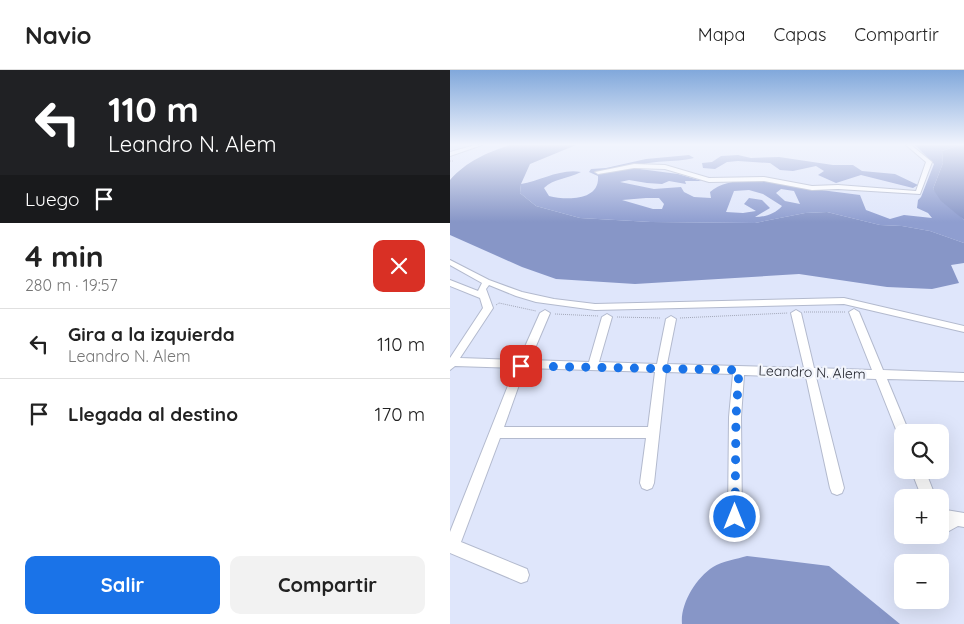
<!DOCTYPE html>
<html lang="es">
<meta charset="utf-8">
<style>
body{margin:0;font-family:Quicksand,sans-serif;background:#f2f2f2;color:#222;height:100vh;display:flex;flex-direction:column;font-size:19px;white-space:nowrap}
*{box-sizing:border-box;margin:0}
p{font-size:16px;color:#767676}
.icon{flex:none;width:28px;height:28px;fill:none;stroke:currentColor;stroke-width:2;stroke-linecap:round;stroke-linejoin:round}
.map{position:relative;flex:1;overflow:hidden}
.sheet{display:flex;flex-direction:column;background:#fff;width:450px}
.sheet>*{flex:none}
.guide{background:#202124;color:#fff;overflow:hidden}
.fabs{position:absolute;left:444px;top:354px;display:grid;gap:10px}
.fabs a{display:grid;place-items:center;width:55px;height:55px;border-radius:10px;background:#fff;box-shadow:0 5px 20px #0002;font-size:25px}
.pin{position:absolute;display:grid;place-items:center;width:42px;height:42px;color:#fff;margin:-21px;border-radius:10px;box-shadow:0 2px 8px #0006}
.me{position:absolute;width:55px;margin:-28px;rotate:0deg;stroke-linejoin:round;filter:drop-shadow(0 0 4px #0008)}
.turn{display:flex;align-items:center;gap:18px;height:105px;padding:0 25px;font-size:22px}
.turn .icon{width:65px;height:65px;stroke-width:2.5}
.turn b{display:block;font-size:35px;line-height:42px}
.then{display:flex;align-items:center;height:48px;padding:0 25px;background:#0003;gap:10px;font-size:19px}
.round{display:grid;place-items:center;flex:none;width:52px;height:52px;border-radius:10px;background:#f2f2f2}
.summary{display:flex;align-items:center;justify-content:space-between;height:85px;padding:0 25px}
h1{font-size:30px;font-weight:700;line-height:38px}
.button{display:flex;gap:10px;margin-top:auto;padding:10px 25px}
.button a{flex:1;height:58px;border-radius:10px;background:#1a73e8;color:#fff;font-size:20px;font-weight:700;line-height:58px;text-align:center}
.button a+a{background:#f2f2f2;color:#222}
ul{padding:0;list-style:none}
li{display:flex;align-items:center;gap:15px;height:70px;padding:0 25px;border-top:1px solid #e0e0e0}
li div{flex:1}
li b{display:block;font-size:19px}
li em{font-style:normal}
header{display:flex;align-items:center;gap:30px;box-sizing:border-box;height:70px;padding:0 25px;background:#fff;border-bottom:1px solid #e0e0e0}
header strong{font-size:24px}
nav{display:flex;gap:28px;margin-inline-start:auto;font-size:18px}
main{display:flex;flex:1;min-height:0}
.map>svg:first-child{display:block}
</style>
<header>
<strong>Navio</strong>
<nav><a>Mapa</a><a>Capas</a><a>Compartir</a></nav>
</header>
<main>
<section class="sheet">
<div class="guide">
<div class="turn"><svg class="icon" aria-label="left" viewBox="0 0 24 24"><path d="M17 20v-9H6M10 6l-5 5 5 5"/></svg><div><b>110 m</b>Leandro N. Alem</div></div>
<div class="then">Luego<svg class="icon" aria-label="arrive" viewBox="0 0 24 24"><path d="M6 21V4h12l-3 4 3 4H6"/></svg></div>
</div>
<div class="summary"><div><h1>4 min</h1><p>280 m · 19:57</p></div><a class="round" style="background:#d93025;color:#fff"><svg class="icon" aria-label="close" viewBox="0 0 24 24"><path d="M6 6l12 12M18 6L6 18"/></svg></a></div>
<ul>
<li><svg class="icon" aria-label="left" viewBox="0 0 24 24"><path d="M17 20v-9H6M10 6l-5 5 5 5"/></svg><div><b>Gira a la izquierda</b><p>Leandro N. Alem</p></div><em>110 m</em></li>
<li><svg class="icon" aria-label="arrive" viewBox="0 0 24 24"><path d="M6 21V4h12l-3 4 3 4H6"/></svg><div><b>Llegada al destino</b></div><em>170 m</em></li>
</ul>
<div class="button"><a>Salir</a><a>Compartir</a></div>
</section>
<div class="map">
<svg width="514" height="554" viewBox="0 0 514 554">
<rect width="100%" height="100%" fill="#dfe6fb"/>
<!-- forest -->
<path fill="#8f9ed0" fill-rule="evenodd" d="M465,75h45l-18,6 1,12 -10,26 31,31v23l-34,-12 -28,-5 -22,-1 -53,-13 -22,1 -50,10 -104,-1 -71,-4 -44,-12 -16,-13 1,-9c19,-3 40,-16 60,-12 -13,7 -27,6 -37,16l5,8c16,4 51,6 49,-20l-9,-4 2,-3 15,-1 40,-9 43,-4 5,3c-20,5 -43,1 -62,10l46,6 24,7h-17l1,3 -17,-3 -7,3 -15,-1 -18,-3 -9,2 34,7 27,-2 3,5 10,5 17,1 -1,-6c23,-22 83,-6 111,-2 13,2 26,3 39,5l6,15 24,9 14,-4 28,3 -4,-5 -11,-5 1,-8 3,-3 13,-33zM331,119l13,2 6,13 -15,-3 -9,-8zM299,120l14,4 19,12c-7,8 -17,11 -27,11l15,-9 -8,-8 -13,-2 -5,6 12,7 -13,2 -17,-1 8,-21zM196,128h13l5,6 -2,5h-9l-31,-9z
M288,85l13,3 28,-1 54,8h20l9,6 33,3 23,11 -5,3 -52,-13 -25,8 -18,-8 6,-4 -8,-5 -23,5 -13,-1 -10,-7 -32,-2 -11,1 -12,7 -12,-1 -1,-5 10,-1 9,-6z"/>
<!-- water -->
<path fill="#8796c7" d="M60,75h66l-46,19 -9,20 -1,9 16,13 44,12 71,4 104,1 50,-10 22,-1 53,13 22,1 28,5 34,12v20l-13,2 8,18 -27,6 -45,-2 -88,-13 -164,10 -79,-5 -34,-12 -72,-32v-55c17,-19 36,-27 60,-35z
M510,75h4v75l-23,-19 -8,-12 10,-26 -1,-12z
M297,486l82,10 71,58h-218c-2,-20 14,-46 31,-57 9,-6 24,-8 34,-11z"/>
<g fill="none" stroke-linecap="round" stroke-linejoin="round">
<!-- minor casing -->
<g stroke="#b3bace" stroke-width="2">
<path id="minor" d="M25,75h7l-32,11v-4z
M456,75h5l21,17 -12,32 -82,-5 -26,1 -48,-9 -55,1 -44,-13 -31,-1 -36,6 -3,-2 39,-8 31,1 44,13 55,-1 48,9 26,-1 78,6 10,-29z
M0,190l39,20 33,12 32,7 41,5 249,-6 120,28v6l-120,-28 -249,6 -59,-8 -20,-6 -27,-11 -3,4 7,19 -33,50 59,2 21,-47 5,-3 5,3 -20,47 59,2 13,-45 5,-3 5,3 -13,45 58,2 9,-45 5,-3 5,3 -9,45 137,4 -13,-55 5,-3 5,3 13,55 58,2 -23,-58 5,-3 5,3 24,58 81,3v8l-77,-2 22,53h-7v5l-3,-1 -2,-4 -21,-53 -60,-2 28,111 -2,5 -5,2 -5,-2 -2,-5 -24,-111 -62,-2 -3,42 1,100 -2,5 -5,2 -5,-2 -2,-5 1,-100 4,-43 -67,-2 -12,111 -2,5 -5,2 -5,-2 -2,-5 6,-45h-146l-39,104 66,27 2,6 -2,6 -6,2 -71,-30v-21l65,-164 -60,-2 -5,4v-12l33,-50 -3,-10 -30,-12v-6l28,11 4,-8 -32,-18zM75,298l130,4 -7,55h-144z
M461,400h14l11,28h-14z
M490,439l24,4v14l-6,-1 -18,10 -3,-1h3z
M452,459v6h14l-2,5 -10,3 -5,-2 -2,-5 2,-5z"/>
</g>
<!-- path -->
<path stroke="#a3a8b9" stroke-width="1" stroke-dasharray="1 1" stroke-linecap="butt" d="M0,91h4
M46,235l3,-2 37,8
M354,242h41
M105,244l43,2
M167,247l44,1
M230,248l108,-5"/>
<!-- minor -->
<use href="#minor" fill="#fff" fill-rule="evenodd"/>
</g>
<!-- sky -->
<linearGradient id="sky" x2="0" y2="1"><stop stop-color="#81a8db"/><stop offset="0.49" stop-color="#f1f4fd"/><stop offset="1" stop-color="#f1f4fd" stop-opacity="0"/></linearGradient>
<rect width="514" height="152" fill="url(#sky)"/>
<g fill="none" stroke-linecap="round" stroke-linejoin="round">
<!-- route -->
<path stroke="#1a73e8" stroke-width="9" stroke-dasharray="0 16.2" d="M71,296l218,4 -3,47 -1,100"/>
</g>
<g text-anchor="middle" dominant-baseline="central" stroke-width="4.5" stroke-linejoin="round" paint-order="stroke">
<!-- street labels -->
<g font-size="14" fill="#22242c" stroke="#f1f4fc">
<text transform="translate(362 302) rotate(2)">Leandro N. Alem</text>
</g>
</g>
</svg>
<div class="fabs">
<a><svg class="icon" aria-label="search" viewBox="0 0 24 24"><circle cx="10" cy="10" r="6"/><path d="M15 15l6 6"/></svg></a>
<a>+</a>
<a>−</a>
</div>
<div class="pin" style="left:71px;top:296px;background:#d93025"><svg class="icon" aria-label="arrive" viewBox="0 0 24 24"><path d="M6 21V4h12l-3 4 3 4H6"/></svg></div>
<svg class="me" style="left:285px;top:447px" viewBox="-20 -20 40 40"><circle r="17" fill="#1a73e8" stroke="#fff" stroke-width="3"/><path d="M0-11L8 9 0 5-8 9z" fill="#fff"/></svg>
</div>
</main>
